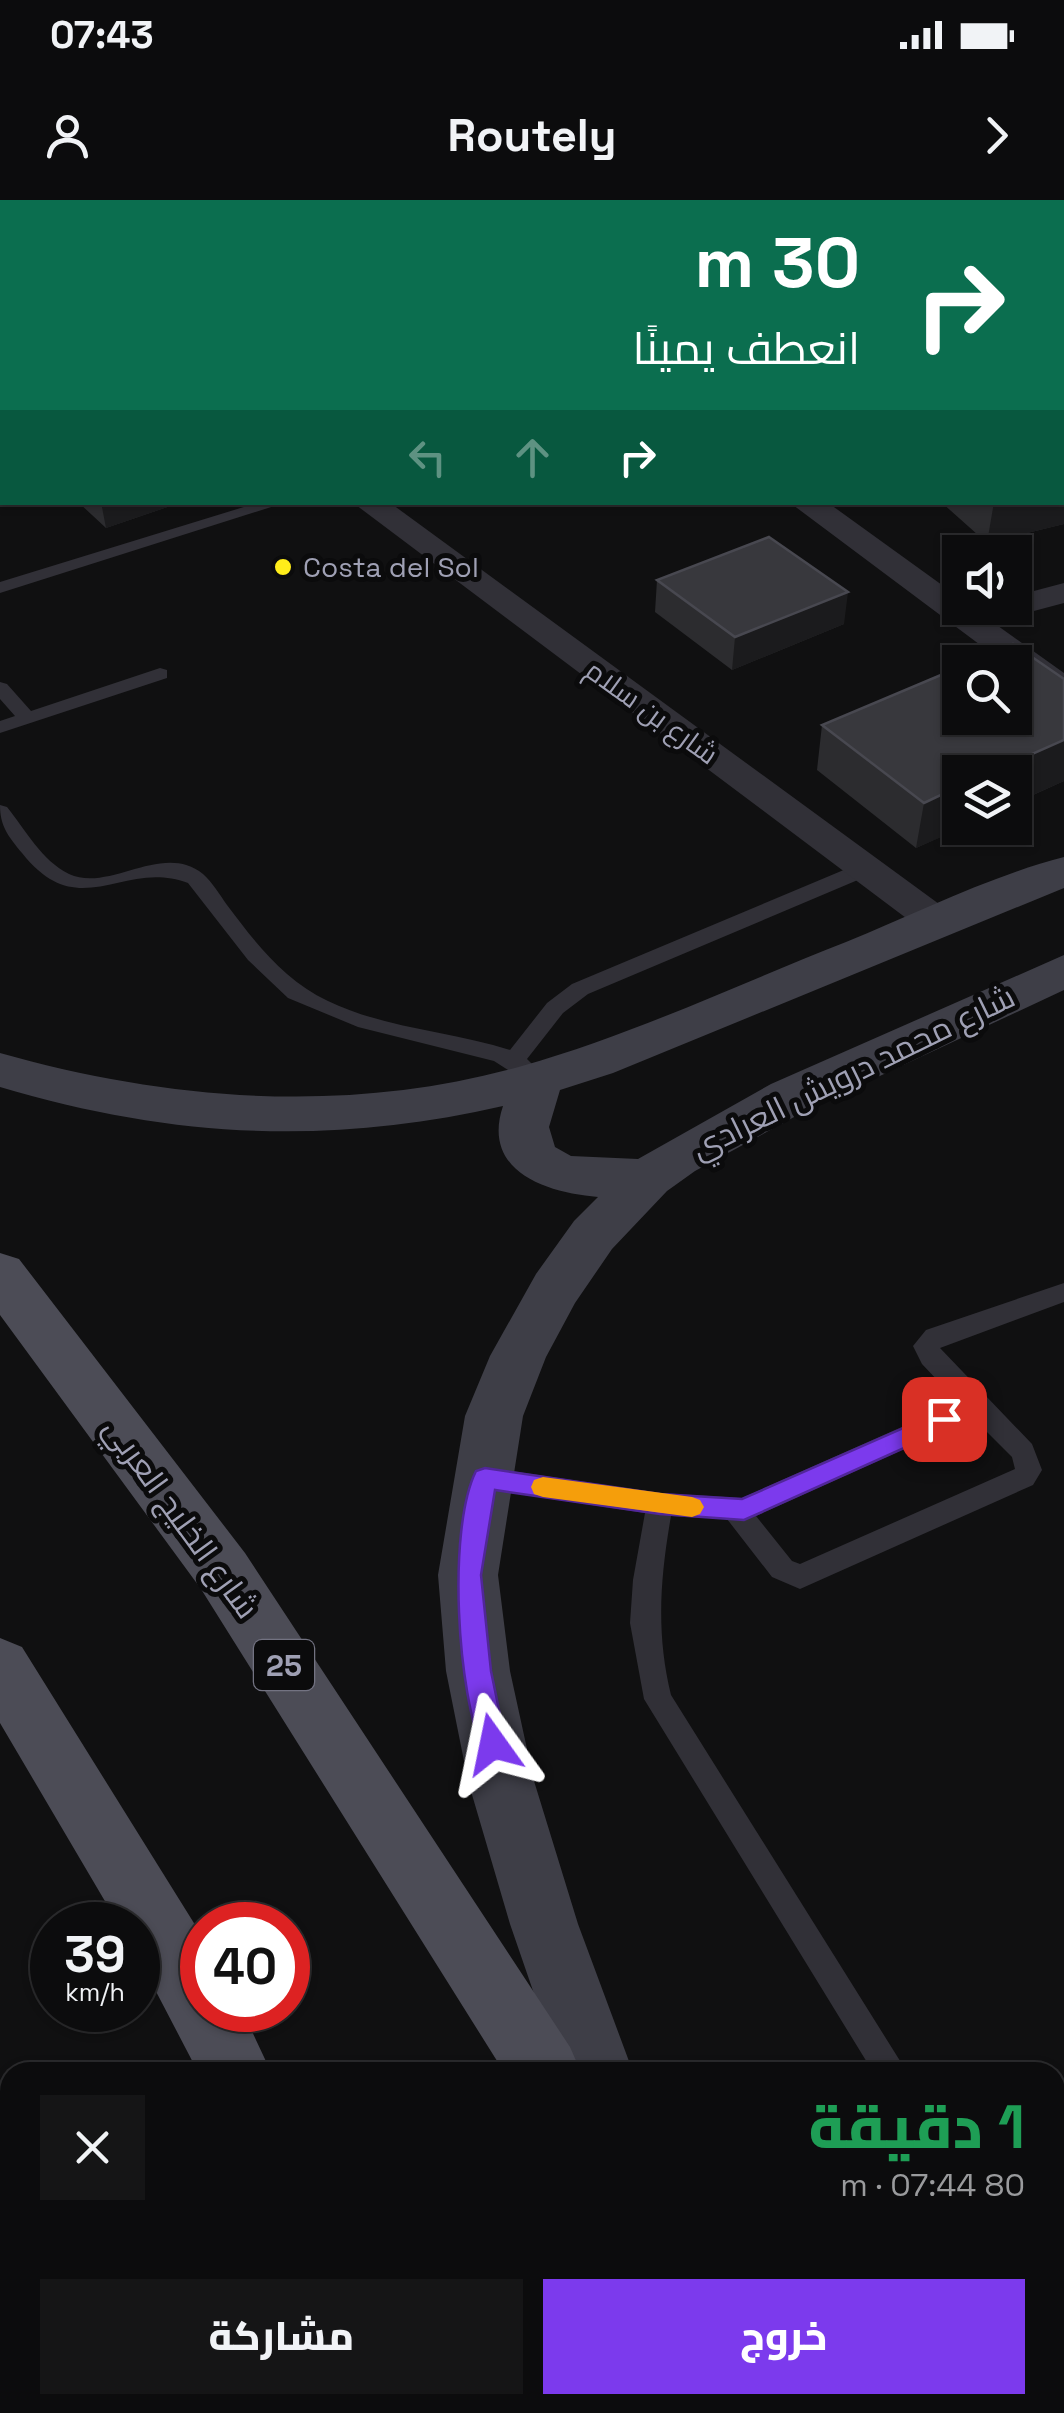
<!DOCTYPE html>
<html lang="ar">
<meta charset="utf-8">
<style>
body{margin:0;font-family:"Space Grotesk",Cairo,sans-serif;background:#151516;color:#f1f3f6;direction:rtl;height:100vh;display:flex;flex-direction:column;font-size:38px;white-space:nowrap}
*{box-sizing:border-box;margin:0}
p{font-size:32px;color:#9a9b9d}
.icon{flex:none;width:55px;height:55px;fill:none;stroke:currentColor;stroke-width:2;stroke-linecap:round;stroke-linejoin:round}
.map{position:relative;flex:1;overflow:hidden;direction:ltr}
.side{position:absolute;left:0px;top:1862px;width:1065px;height:352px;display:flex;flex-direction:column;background:#0c0c0d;border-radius:30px 30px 0 0;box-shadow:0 2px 8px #0004,0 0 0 2px #2c2c2e;direction:rtl}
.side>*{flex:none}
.banner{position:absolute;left:0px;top:0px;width:1065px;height:305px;box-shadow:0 2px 8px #0004,0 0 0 2px #2c2c2e;direction:rtl;background:#0b6e4f;color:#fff;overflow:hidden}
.controls{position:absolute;left:942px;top:335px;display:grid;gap:20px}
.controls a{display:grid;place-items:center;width:90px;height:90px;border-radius:0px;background:#0c0c0d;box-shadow:0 2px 8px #0004,0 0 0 2px #2c2c2e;font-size:50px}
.speed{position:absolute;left:30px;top:1702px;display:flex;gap:20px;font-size:50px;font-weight:700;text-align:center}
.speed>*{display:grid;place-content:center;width:130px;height:130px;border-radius:50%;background:#0c0c0d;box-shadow:0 2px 8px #0004,0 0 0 2px #2c2c2e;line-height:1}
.speed small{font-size:25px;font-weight:400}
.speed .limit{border:15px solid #d22;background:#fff;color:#111}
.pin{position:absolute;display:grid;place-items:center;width:85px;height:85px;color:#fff;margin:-42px;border-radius:20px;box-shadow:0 5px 15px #0006}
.me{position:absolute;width:110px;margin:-55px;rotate:348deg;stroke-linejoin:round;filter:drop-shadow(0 0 8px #0008)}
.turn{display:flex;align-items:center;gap:35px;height:210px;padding:0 40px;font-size:45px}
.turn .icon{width:130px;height:130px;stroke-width:2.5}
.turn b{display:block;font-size:70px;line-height:85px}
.lanes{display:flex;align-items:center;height:95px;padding:0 40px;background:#0003;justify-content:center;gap:50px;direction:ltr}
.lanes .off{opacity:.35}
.round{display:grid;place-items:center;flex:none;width:105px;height:105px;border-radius:0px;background:#151516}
.head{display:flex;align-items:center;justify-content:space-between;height:170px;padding:0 40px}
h1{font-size:60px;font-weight:800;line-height:75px;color:#1e9e55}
.cta{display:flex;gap:20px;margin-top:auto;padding:20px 40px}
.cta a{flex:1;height:115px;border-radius:0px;background:#7c3aed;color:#fff;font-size:40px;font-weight:800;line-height:115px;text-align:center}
.cta a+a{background:#151516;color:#f1f3f6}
.status{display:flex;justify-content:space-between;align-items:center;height:70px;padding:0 50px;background:#0c0c0d;direction:ltr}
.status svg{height:28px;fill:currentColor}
header{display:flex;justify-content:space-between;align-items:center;height:130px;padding:0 40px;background:#0c0c0d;font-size:45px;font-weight:800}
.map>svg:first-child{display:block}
</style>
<div class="status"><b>07:43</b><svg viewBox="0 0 49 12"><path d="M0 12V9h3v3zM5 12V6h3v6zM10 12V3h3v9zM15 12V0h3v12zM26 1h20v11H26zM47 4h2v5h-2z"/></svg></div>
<header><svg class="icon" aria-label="forward" viewBox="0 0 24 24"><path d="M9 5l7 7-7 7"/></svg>Routely<svg class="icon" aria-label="person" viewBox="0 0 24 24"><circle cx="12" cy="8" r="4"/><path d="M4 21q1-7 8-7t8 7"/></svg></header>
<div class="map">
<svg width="1064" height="2213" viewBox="0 0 1064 2213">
<rect width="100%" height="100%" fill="#101011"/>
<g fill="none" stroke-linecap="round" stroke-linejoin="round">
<!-- lane -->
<path fill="#313037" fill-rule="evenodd" d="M837,0l1,2 -15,-1 1,-1z
M260,302h27l-287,91v-11z
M160,468l7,2v8l-167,55v-12l15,-5 -15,-17v-17l7,2 24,27z
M0,605l7,2c18,22 35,54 62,67 41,19 93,-33 134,0 9,8 17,21 24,31 18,24 37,49 60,69 59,53 151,53 223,76l37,-47 25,-19 286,-120 7,-2 10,7 -3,5 -284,120 -25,19 -36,46 22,22 -11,8 -44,-28 -136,-34 -70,-29 -40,-38 -60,-77c-66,-25 -108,43 -166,-30 -14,-17 -22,-27 -22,-48z
M1064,1083v19l-124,46 92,96 10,26 -9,15 -233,104 -28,-12 -45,-58 -56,-3c-11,63 -15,117 0,179l236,377h-34l-229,-373 -14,-76 3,-43 12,-67 -160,-24 -9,-3 -4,-8 4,-8 9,-3 175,26 82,5 216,-96 -36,-38 -9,-18 13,-16zM973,1218l39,39 3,12 -215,95 -8,-3 -36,-45z
M1055,2113l9,4v46l-9,-4z"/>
<!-- street -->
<path fill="#313037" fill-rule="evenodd" d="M0,54h2v17h-2z
M352,302h37l561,410 6,9 -6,9 -14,4 -14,-4z
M789,302h38l133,96v10h13l91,65v28l-13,-3 -36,-27v-9h-12z
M1064,383v20l-49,13 -12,-3 -4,-5h16v-12z"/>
<!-- secondary -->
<path fill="#3e3e47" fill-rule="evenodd" d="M1064,657v31l-451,185 -53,17 -11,37 6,20 16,9 67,3 133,-75 293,-129v35l-257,120 -112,61 -28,20 -55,58 -37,54 -29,54 -23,59 -25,159 12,96 24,110 44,143 55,148h-72l-51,-148 -42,-143 -22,-110 -8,-96 27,-159 25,-60 46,-82 38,-53 24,-24c-52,-4 -117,-26 -95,-91 -175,40 -331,32 -503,-19v-34c170,48 349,62 522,13 110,-31 217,-82 324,-124 71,-29 144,-66 218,-85z"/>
<!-- primary -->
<path fill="#4c4c56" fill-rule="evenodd" d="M0,1053l19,6 226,294 325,494 11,25h-77l-303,-483 -201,-274z
M0,1438l22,9 180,289v74h40l29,62h-73l-60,-115v-32h-19l-119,-202z
M364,2205h80l4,8h-80z
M707,2205h81l4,8h-81z"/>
</g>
<!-- wall -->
<path fill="#2c2c2f" d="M1062,132h2v192l-77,19 -46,-41h121z
M78,302h104l-76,26z
M657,380l187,44 -112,46 -77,-58z
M1064,479v102l-148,67 -99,-78 5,-45z"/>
<!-- shaded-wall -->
<path fill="#1b1b1d" d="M1062,38h2v39l-2,1z
M2,149v32l-2,1v-32z
M1062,284h2v40l-77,19 7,-41h68z
M101,302h81l-76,26z
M848,392l-4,32 -112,46 3,-33z
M1064,540v41l-49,22v-31h-24z
M960,586v42h2l-46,20 8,-45z"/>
<!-- building -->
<path fill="#38383d" stroke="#484850" stroke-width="2.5" d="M967,0h97v38h-2v-36h-108z
M0,96l2,2v51l-2,1z
M1062,132h2v33l-2,-1z
M1062,188h2v96h-2z
M769,337l79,55 -113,45 -78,-57z
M1013,444l51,35v61l-73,32h-31v14l-36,17 -102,-78 138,-58v51h55v-56h-45z"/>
<!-- route -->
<path fill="#7c3aed" stroke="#51269a" stroke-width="2.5" d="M944,1210l9,3 3,6 -3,7 -209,94 -84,-6 -165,-24 -14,85 10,96 15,73 -4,9 -9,3 -9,-3c-27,-58 -37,-224 -8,-282l9,-3 175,26 82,5z"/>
<!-- slow -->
<path fill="#f59e0b" d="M543,1277l149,20 8,3 4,7 -4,7 -8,3 -149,-20 -9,-3 -3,-7 3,-7z"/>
<!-- markers -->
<circle fill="#ffed1a" stroke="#0b0b0c" stroke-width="4" cx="283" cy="367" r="10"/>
<g text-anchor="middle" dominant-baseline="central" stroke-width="10" stroke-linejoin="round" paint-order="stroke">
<!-- far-poi labels -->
<g font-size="28" fill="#9fa0b4" stroke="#0b0b0c" text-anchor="start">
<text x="303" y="367">Costa del Sol</text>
</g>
<!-- far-street labels -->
<g font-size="28" fill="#9fa0b4" stroke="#0b0b0c">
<text transform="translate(652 512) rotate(36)">شارع بن سلام</text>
</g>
<!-- shield labels -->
<rect fill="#0b0b0c" stroke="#737382" stroke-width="2.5" x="254" y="1440" width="60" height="50" rx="8"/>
<g font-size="30" font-weight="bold" fill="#9fa0b4">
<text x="284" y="1465">25</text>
</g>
<!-- street labels -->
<g font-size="32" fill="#9fa0b4" stroke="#0b0b0c">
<text transform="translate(853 872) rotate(-26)">شارع محمد درويش العرادي</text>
<text transform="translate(181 1318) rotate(54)">شارع الخليج العربي</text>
</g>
</g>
</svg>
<div class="controls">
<a><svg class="icon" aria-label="sound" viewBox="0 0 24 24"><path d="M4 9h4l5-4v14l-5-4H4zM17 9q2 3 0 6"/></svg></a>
<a><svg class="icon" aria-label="search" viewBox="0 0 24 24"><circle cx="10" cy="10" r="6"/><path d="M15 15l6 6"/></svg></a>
<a><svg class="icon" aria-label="layers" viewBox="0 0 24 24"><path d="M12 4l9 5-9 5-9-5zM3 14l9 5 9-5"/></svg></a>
</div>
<div class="speed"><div>39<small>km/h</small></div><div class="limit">40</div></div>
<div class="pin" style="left:944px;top:1219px;background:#d93025"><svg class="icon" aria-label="arrive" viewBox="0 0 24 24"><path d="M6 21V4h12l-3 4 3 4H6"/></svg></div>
<svg class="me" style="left:493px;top:1544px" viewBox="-20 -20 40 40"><path d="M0-17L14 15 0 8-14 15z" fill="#7c3aed" stroke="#fff" stroke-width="4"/></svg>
<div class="banner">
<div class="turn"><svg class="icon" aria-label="right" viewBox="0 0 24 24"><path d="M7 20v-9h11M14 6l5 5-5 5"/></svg><div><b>30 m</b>انعطف يمينًا</div></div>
<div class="lanes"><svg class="icon off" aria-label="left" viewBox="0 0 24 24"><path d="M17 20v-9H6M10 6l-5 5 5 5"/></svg><svg class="icon off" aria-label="ahead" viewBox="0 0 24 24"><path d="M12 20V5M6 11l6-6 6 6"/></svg><svg class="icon" aria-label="right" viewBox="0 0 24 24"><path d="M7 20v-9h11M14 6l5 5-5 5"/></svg></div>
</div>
<section class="side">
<div class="head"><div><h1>1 دقيقة</h1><p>80 m · 07:44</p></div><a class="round"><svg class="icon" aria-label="close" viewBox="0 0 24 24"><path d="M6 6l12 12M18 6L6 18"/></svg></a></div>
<div class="cta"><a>خروج</a><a>مشاركة</a></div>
</section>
</div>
